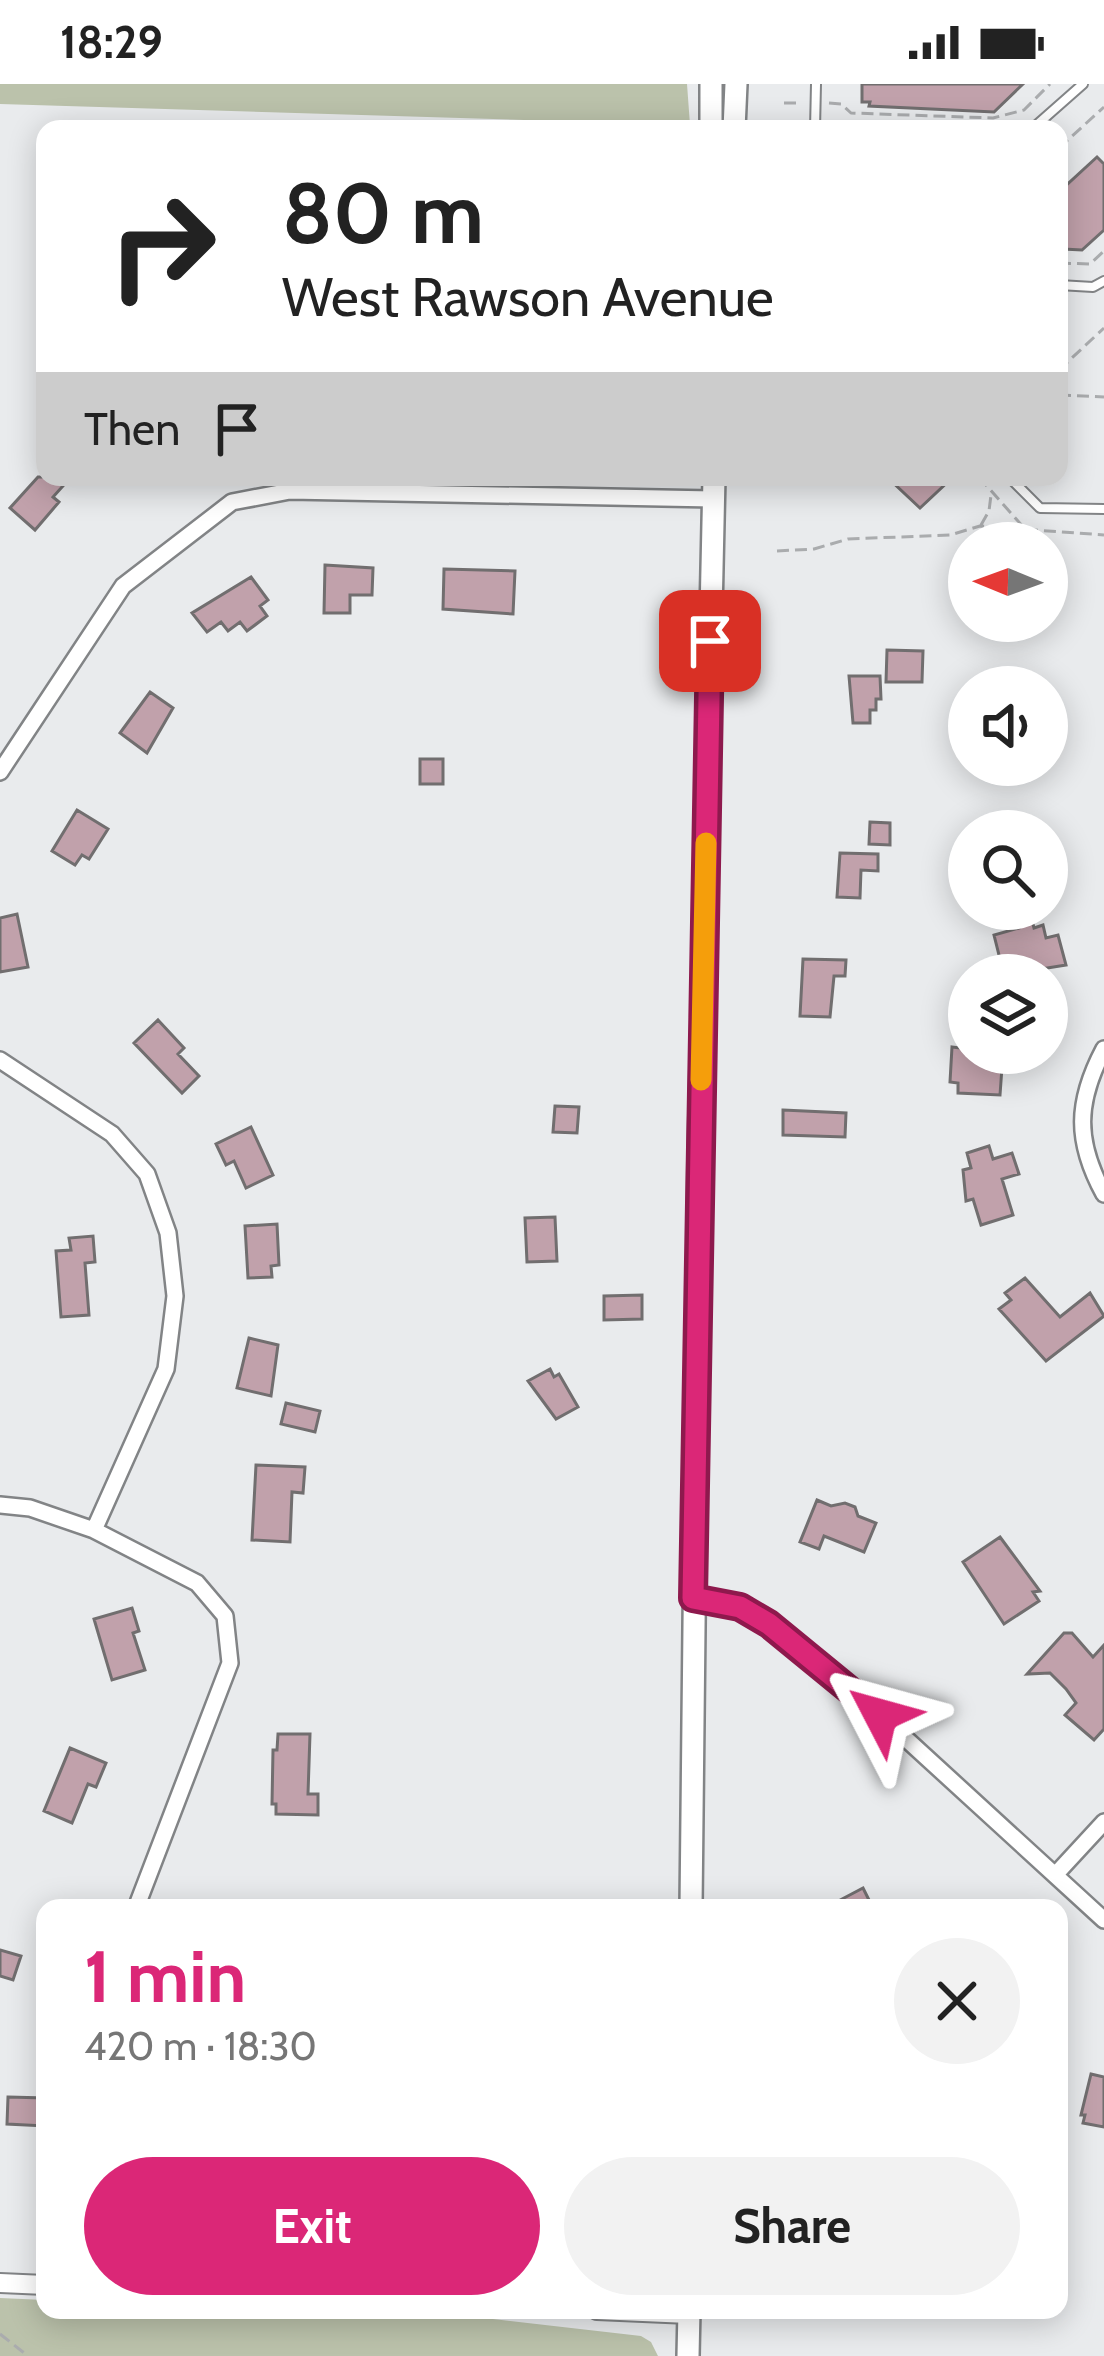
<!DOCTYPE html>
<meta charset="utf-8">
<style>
body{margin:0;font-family:Cabin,sans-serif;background:#f2f2f2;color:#222;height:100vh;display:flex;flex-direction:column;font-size:45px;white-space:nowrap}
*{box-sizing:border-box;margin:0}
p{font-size:39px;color:#767676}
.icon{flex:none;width:66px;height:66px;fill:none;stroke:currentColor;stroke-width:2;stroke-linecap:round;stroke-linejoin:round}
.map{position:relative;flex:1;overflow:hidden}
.side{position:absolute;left:36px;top:1815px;width:1032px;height:420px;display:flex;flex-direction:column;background:#fff;border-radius:24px;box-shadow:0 6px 30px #0003}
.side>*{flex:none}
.hud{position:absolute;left:36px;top:36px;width:1032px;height:366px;border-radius:24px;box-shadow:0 6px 30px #0003;background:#fff;color:#222;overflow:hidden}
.needle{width:78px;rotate:271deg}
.controls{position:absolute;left:948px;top:438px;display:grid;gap:24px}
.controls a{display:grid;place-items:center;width:120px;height:120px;border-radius:50%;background:#fff;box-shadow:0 6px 30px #0003;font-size:60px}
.pin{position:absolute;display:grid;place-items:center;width:102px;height:102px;color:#fff;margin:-51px;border-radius:24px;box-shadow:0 6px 18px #0006}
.me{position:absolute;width:132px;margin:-66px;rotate:309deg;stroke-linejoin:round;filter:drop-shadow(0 0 9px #0008)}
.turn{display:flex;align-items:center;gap:42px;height:252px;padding:0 48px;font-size:54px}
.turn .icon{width:156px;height:156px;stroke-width:2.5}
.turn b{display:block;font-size:84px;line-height:102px}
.then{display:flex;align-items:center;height:114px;padding:0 48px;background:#0003;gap:24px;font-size:45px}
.round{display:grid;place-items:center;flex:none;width:126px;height:126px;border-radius:63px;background:#f2f2f2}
.head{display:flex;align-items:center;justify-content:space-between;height:204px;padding:0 48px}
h1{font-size:72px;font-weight:800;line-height:90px;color:#db2777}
.button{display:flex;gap:24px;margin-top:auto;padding:24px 48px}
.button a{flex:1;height:138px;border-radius:72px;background:#db2777;color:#fff;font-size:48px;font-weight:800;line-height:138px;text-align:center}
.button a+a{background:#f2f2f2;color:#222}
.status{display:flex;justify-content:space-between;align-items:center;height:84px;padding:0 60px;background:#fff;direction:ltr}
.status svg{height:33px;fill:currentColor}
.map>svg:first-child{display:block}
</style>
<div class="status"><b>18:29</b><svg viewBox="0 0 49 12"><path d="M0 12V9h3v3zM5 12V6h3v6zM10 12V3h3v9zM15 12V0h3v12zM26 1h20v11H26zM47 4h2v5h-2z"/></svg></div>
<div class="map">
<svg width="1104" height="2272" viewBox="0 0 1104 2272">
<rect width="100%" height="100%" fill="#e9ebed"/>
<!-- park -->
<path fill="#bbc2ab" d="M0,0h687l3,41 -690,-21z
M0,2214l45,2v10h244l204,9 148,17 10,6 7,14h-658z"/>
<!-- building -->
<path fill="#c1a1ab" stroke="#716e6f" stroke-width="3" d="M862,0h161l-29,28 -125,-6 1,-4h-8z
M1097,73l7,7v66l-22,20 -19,-1 -4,-4v-53z
M38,393h33l-18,20 6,5 -24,28 -25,-22z
M887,393h66l-33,31z
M325,481l48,3 -1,27h-22v18h-26z
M444,485l71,2 -2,43 -70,-5z
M251,493l17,23 -8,6 7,10 -20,15 -7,-9 -12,9 -7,-9 -14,10 -15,-19z
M887,566l36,1 -1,31h-36z
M849,592h31l1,23h-5v11h-6v13h-17z
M150,608l23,16 -26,45 -27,-20z
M420,675h23v25h-23z
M77,726l31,19 -19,30 -7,-4 -7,10 -23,-14z
M870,738l20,1v22l-21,-1z
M840,769l38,1v17l-17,-1 -1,28 -23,-1z
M17,830l11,53 -28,5v-54z
M1032,836l2,8 9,-3 3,13 12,-3 8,30 -62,10 -10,-40 25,-7 -1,-4z
M803,875l43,1 -1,16h-11l-4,41 -30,-1z
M158,936l26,28 -6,6 21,22 -17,17 -48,-50z
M952,963l17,2v4h34l-3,42 -42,-2v-10l-8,-1z
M555,1022l24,1 -2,26 -24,-1z
M783,1026l63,3 -1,24 -62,-2z
M251,1043l22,48 -27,13 -12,-27 -8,4 -10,-21z
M989,1062l4,13 19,-6 7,21 -17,5 11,36 -32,10 -8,-26 -7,2 -3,-31 8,-2 -4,-15z
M555,1133l2,44 -30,1 -2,-44z
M277,1140l2,41 -8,1 1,11 -24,1 -3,-52z
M93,1152l2,26 -10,1 4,52 -28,2 -5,-66 15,-1 -2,-12z
M1025,1194l35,39 30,-24 14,23 -58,45 -47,-52 12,-9 -6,-7z
M642,1211v24l-38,1v-24z
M249,1254l29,7 -7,51 -34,-8z
M550,1285l4,8 5,-3 19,33 -22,12 -28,-38z
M286,1319l34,8 -5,21 -34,-8z
M256,1381l49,2 -2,26 -11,-1 -2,50 -38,-2z
M817,1416l14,6 14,-3 10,4 3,9 18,7 -12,29 -40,-16 -5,13 -19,-7z
M1000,1453l40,54 -7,1 6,9 -35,23 -41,-62z
M132,1524l7,23 -6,2 12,37 -33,10 -18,-61z
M1064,1549h8l21,24 11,-12v84l-10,11 -29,-25 11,-12 -10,-14 -16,-16 -23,1z
M278,1650h32l-2,60h10v21l-42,-1v-10h-4l1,-54h4z
M70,1664l36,15 -10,24 -8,-3 -16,39 -28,-12z
M863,1804l10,20h-48z
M0,1866l21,6 -8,24 -13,-4z
M1091,1990l13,3v50l-21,-4 2,-8h-4z
M8,2013l37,1v28l-38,-2z"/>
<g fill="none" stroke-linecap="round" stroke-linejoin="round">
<!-- service casing -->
<g stroke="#828486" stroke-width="12">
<path id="service" d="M815,45l1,-45
M1032,45l51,-45
M1059,201l34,2 11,-6
M1009,393l31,31 64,1"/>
</g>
<!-- minor casing -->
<g stroke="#828486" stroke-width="20">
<path id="minor" d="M0,688l123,-186 109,-84 58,-11 423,8
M1104,965c-28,53 -29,92 0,145
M0,976l112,74 35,40 21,59 7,63 -9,73 -72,161
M0,1421l30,3 64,22 103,53 28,33 5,47 -94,245
M693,1514l47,9 29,17 111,91 224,205
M1056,1790l48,-52"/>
</g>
<!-- tertiary casing -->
<g stroke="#828486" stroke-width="22">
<path id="tertiary" d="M0,2199l45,2
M597,2226l92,4"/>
</g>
<!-- secondary casing -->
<g stroke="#828486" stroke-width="26">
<path id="secondary" d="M711,0v45
M734,45l2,-45
M691,1824l8,-747 15,-684
M688,2272l1,-46"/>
</g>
<!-- path -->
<path stroke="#aaacae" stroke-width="3" stroke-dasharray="12 6" stroke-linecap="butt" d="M784,19h15
M829,19l12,1 10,9 142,5 31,-8 26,-26
M1059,64l45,-41
M1059,179l31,1 14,-13
M1059,286l45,-42
M1059,311l45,2
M979,393l46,52
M981,441l8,-14 2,-16
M777,467l37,-2 34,-10 102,-4 30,-9 124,9
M0,2250l28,22"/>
<!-- service -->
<use href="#service" stroke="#fff" stroke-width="8"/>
<!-- minor -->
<use href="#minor" stroke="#fff" stroke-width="15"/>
<!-- tertiary -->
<use href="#tertiary" stroke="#fff" stroke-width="18"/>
<!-- secondary -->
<use href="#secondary" stroke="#fff" stroke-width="21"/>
</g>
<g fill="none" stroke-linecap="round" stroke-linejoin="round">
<!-- route casing -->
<g stroke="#8e194d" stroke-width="30">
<path id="route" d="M710,557l-17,957 47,9 29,17 111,91"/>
</g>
<!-- route -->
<use href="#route" stroke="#db2777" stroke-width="21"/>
<!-- slow -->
<path stroke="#f59e0b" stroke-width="21" d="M701,996l5,-237"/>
</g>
</svg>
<div class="controls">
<a><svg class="needle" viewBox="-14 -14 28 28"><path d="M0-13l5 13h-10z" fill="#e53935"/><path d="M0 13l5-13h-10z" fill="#767676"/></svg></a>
<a><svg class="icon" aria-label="sound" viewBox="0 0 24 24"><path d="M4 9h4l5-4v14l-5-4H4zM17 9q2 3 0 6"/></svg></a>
<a><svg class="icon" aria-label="search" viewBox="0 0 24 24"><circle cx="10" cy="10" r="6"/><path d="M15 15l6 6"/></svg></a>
<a><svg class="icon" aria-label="layers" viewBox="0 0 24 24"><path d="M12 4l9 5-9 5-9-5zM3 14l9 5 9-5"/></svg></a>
</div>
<div class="pin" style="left:710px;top:557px;background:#d93025"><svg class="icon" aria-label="arrive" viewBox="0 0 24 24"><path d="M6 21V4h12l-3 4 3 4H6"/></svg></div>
<svg class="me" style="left:880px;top:1631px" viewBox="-20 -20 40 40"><path d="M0-17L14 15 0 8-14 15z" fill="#db2777" stroke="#fff" stroke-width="4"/></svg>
<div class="hud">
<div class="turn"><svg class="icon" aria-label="right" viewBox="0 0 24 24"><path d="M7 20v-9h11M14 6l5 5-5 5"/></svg><div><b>80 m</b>West Rawson Avenue</div></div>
<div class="then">Then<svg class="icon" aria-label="arrive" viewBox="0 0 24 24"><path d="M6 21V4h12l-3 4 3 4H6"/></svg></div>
</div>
<section class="side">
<div class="head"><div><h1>1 min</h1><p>420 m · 18:30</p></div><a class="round"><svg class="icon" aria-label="close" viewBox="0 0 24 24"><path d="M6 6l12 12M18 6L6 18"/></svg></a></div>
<div class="button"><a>Exit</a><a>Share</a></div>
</section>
</div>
